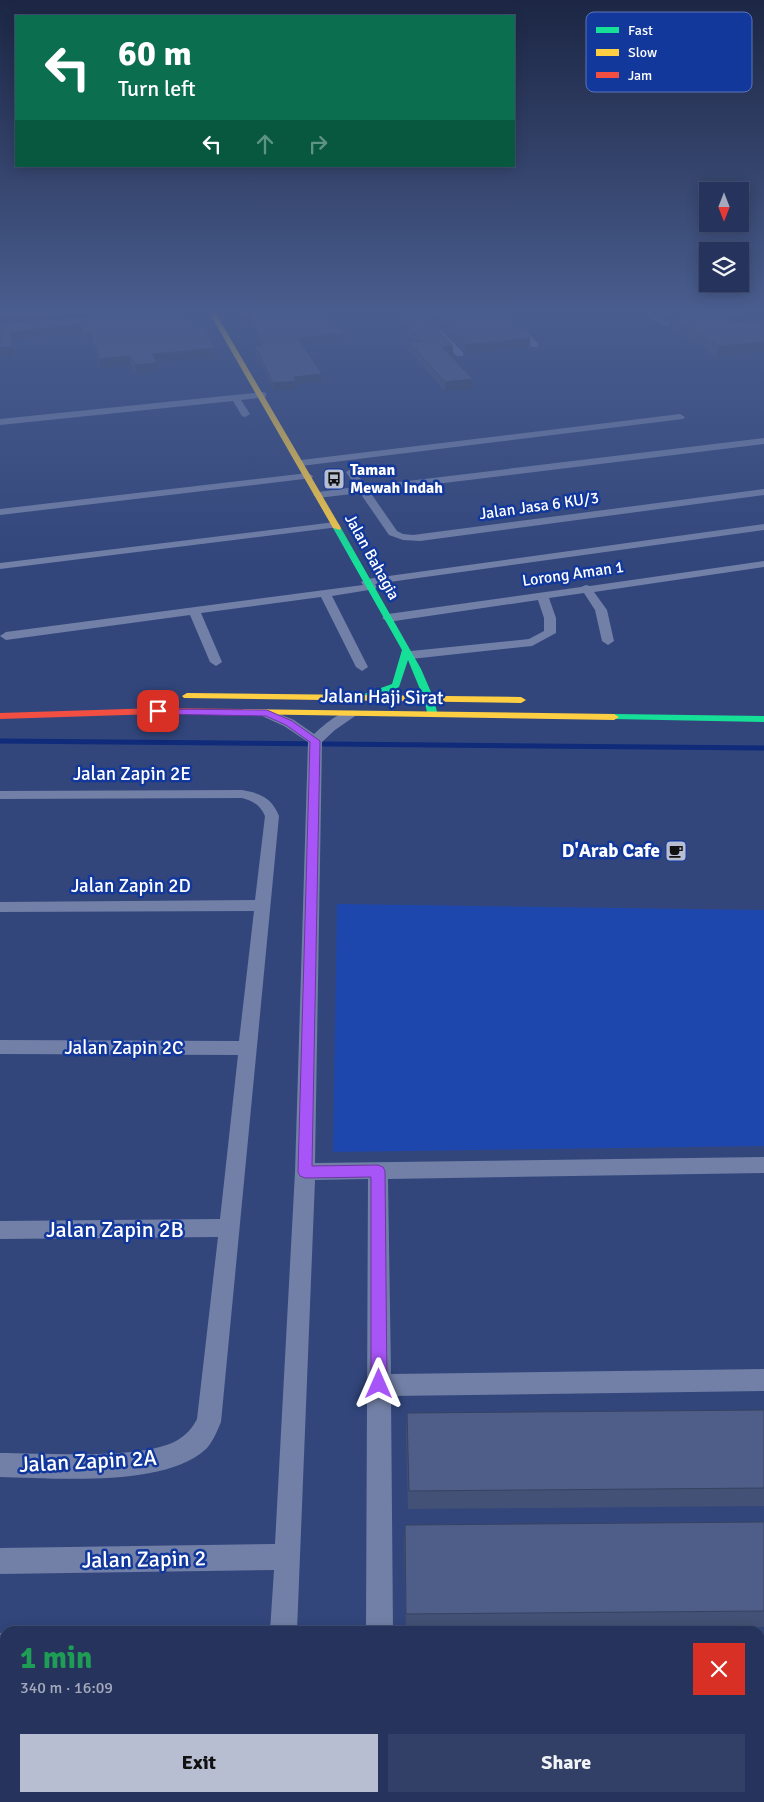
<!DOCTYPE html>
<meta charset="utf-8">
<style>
body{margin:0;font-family:Signika,sans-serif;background:#323f66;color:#f1f3f6;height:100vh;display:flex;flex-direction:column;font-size:19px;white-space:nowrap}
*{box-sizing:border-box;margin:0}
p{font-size:16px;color:#a4aabc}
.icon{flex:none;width:28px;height:28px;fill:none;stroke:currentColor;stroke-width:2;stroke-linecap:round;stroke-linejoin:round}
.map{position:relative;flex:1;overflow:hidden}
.drawer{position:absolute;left:0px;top:1626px;width:765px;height:176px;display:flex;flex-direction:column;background:#26345d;border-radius:15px 15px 0 0;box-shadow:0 2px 12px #0003,0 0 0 1px #424f72}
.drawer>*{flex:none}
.banner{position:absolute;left:15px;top:15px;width:500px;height:152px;border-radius:0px;box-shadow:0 2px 12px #0003,0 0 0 1px #424f72;background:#0b6e4f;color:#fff;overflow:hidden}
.needle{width:32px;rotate:180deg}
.tools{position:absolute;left:699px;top:182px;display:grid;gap:10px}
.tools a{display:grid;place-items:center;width:50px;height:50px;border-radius:0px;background:#26345d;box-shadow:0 2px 12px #0003,0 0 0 1px #424f72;font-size:25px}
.pin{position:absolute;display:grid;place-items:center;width:42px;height:42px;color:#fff;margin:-21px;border-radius:10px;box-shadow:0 2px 8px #0006}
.me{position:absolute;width:55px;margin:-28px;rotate:0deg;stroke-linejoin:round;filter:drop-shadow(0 0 4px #0008)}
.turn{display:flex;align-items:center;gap:18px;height:105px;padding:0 20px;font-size:22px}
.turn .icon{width:65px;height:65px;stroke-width:2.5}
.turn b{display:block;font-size:35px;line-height:42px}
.lanes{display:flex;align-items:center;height:48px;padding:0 20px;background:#0003;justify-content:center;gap:25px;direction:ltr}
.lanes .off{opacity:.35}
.round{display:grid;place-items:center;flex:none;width:52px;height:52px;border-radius:0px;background:#323f66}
.overview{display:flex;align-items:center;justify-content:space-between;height:85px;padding:0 20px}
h1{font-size:30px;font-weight:800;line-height:38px;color:#1e9e55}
.action{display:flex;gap:10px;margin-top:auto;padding:10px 20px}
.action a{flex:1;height:58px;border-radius:0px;background:#b7bed1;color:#111;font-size:20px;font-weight:800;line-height:58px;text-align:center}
.action a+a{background:#323f66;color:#f1f3f6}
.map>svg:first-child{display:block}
</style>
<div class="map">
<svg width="764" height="1802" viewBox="0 0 764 1802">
<rect width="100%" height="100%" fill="#32467c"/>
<!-- green -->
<path fill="#1e47ae" d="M337,904l427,6v236l-431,6z
M760,1721h4v81h-466l1,-4h461z"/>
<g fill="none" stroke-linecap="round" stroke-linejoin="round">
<!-- stream -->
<path stroke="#0f2b79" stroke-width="5" d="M0,741l764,7"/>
<!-- street -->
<path fill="#7280a7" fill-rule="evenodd" d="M417,314h7l39,38v4h-6z
M500,314h7l31,29v4h-6z
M645,314h8l11,7 27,-3 4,2 -4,2 -28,3z
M263,392l3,1v4l-25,3 9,14 -5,3 -3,-1 -9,-15 -233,24v-6z
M680,414l5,3 -2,2 -382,47 -5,-3 5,-3z
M764,438v6l-394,48 27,39 6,3 10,1 351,-46v6l-344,46 -17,-1 -14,-5 -29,-42 -42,5 -5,-3 5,-3 38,-5 -10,-15 5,-3 3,1 12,16z
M308,473l5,3 -1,2 -312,37v-6z
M335,522l5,3 -1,2 -339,42v-6z
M764,524v6l-389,54 2,3 -2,2 -43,7 36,71 -6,4 -6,-4 -35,-70 -120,16 21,49 -6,4 -6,-4 -20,-47 -184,25 -6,-4 6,-4 357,-47 -2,-3 6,-3z
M764,561v6l-170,25 13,18 7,31 -6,4 -6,-4 -7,-31 -11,-17 -35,5 7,20v15l-24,13 -121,13 -6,-4 6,-4 118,-12 15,-8v-13l-6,-18 -150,22 -6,-4 6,-4 193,-27 5,-2 4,1z
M267,709l27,11 20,14c10,-9 28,-26 42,-23l2,3 -23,16 -13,12 -7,421 449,-6v16l-376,6 3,195 373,-5v22l-373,5 2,235h-27l2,-452 -53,1 -18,451h-27l4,-61 -274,4v-26l275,-4 20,-372 13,-430 -24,-16 -22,-10 -2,-3 2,-3z
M242,790c18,3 30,8 37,26l-58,606c-4,9 -8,20 -15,27 -42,39 -152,29 -206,28v-24c43,0 140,7 176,-12 10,-6 16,-12 21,-22l21,-182 -218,2v-18l220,-2 18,-164 -238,-1v-14l239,1 15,-130 -254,1v-10l255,-2 10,-84c-5,-11 -12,-15 -23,-18l-242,1v-8z
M0,1633h5v28h-5z
M760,1666h4v28h-4z
M149,1798h30l-1,4h-30z
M261,1798h30v4h-30z"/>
<!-- fast -->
<path fill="#16e098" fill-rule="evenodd" d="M334,526l7,2 80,141 13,30 3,13 -2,2 -3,1 -5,-3 -3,-13 -16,-39 -9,27c-9,5 -25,14 -35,7l28,-10 10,-34 -69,-122z
M614,714l150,2v6l-153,-3 -2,-2z"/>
<!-- slow -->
<path fill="#ffcf43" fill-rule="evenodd" d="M210,314h6l125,214 -1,2 -7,-2z
M187,693l334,4 5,3 -5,3 -337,-5 -2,-2z
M242,709l372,5 5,3 -5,3 -375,-6 -2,-2z"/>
<!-- jam -->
<path fill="#f24e42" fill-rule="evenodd" d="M158,708l84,1 5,3 -5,3 -84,-1 -158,5v-6z"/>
</g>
<!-- wall -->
<path fill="#435176" d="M0,314l185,4 14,6 16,24 1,9 -59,6 1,9 -21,2 -6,-9 -31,3 -8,-27 -8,1 -3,-8 -69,6 2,16 -14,1z
M235,314h93l17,19v7l-43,4 20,30 1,8 -27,2v5l-22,2 -18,-37 -1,-8h5l-11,-24 -8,1z
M388,314h35l30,32v9h-3l23,24 -1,10 -27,2 -36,-40v-9l6,-1z
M426,314h81l23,24v9l-65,7 -1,-3z
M653,314h89l-25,43 -48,-31 1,-8 -6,1z
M764,1410v96l-356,3 -2,-77 1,-19z
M764,1522v105l-358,3 -2,-87 1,-18z"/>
<!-- shaded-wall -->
<path fill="#374260" d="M30,314h100l-130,11v-9z
M347,314h33l-33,2z
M665,314h36l-31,2v2l-6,1z
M742,314l-2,10 -11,1 -3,-7 5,-3z
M249,315v7l-8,1 -1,-7z
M80,325l1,9 -69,6 2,16 -14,1v-9l10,-16z
M91,333l1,8 -8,1 -1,-8z
M345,333v7l-47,5v-7z
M530,338v9l-65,7v-9z
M764,342v10l-47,5 2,-11z
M453,346v9l-11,1v-9z
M215,348l1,9 -59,6 1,9 -21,2 -2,-9 17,-11z
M130,356l1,9 -31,3 -1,-9z
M322,374l1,8 -27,2v5l-22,2 -1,-8 21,-6z
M473,379l-1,10 -27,2v-9z"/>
<!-- building -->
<path fill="#4e5e89" stroke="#374260" d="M0,314h30l-30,2z
M119,314h64l2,4 11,-1 3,7 3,-1 13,25 -63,6 5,9 -22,2 -5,-9 -31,3 -8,-26 -8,1 -3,-9 -70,7 2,15 -12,1v-25z
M239,314h89l17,19 -47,5 24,36 -28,3 2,4 -23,2 -18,-37h8l-14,-31 -9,1z
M396,314h27l30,32 -11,1 31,32 -28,3 -36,-40 14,-1z
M435,314h72l23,24 -65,7v-3z
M692,314h50l-11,1 -5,3 1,2 5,2 21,-1 7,1 4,3v17l-45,4 -49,-30z
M764,1410v78l-355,3 -2,-78z
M764,1522v89l-358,3 -1,-89z"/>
<!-- sky -->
<linearGradient id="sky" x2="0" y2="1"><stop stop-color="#1c2644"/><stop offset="0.55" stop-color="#495d8e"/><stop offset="1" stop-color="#495d8e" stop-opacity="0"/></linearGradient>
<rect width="764" height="566" fill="url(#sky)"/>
<!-- route -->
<path fill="#a855f7" stroke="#6d37a1" d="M155,709l112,1 25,11 28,20 -8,425 66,-1 5,2 2,4 2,213 -2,6 -6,2 -6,-2 -2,-6v-207l-66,1 -5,-2 -2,-4 12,-430 -24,-17 -20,-9 -108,-2 -3,-1z"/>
<!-- icons -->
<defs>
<g id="bus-square" transform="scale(1.125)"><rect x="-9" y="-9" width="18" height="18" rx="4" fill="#b7bed1" stroke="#13389c"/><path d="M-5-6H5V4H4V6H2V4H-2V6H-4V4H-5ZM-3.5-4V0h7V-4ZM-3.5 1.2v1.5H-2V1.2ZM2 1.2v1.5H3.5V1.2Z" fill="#111"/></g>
<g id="cafe-square" transform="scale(1.125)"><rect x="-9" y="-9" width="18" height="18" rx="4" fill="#b7bed1" stroke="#13389c"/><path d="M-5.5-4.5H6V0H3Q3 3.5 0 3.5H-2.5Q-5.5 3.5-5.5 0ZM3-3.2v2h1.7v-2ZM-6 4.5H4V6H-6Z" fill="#111"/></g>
</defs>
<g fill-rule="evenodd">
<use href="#bus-square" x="334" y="479"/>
<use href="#cafe-square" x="676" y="851"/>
</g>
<g text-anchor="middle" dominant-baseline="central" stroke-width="5" stroke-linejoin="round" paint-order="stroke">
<!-- far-poi labels -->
<g font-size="16" font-weight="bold" fill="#fff" stroke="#13389c" text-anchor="start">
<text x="350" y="470">Taman<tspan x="350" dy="18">Mewah Indah</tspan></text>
</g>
<!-- far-street labels -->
<g font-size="16" fill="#fff" stroke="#13389c">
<text transform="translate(539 506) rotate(-8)">Jalan Jasa 6 KU/3</text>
<text transform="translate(372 557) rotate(61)">Jalan Bahagia</text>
<text transform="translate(573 574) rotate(-8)">Lorong Aman 1</text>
</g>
<!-- street labels -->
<g font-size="19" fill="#fff" stroke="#13389c">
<text transform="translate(382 697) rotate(1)">Jalan Haji Sirat</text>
<text x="132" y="774">Jalan Zapin 2E</text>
<text x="131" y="886">Jalan Zapin 2D</text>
<text x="124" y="1048">Jalan Zapin 2C</text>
</g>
<!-- poi labels -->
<g font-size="19" font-weight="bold" fill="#fff" stroke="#13389c" text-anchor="end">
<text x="660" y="851">D'Arab Cafe</text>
</g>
<!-- near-street labels -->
<g font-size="22" fill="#fff" stroke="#13389c">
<text x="115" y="1229">Jalan Zapin 2B</text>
<text transform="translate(88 1461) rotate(-3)">Jalan Zapin 2A</text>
<text transform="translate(144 1559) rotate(-1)">Jalan Zapin 2</text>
</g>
</g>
<!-- legend -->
<rect x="586" y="12" width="166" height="80" rx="8" fill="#13389c" stroke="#5a74ba" stroke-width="1"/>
<rect x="596" y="27" width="23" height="6" fill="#16e098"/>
<rect x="596" y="49" width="23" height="7" fill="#ffcf43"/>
<rect x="596" y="72" width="23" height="6" fill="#f24e42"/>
<g font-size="14" fill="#fff">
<text x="628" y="35">Fast</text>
<text x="628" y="57">Slow</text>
<text x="628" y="80">Jam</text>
</g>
</svg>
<div class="tools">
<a><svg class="needle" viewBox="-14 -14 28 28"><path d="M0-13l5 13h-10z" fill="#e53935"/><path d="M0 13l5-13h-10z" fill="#a4aabc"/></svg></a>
<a><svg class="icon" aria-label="layers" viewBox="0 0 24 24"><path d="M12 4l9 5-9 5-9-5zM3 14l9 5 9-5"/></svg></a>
</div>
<div class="pin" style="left:158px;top:711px;background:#d93025"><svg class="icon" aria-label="arrive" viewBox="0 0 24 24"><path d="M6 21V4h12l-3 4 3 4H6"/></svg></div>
<svg class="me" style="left:379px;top:1384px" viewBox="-20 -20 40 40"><path d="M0-17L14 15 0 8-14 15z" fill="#a855f7" stroke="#fff" stroke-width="4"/></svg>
<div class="banner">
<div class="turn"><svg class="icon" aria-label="left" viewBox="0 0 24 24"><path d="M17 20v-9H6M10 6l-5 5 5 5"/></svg><div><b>60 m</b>Turn left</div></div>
<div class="lanes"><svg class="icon" aria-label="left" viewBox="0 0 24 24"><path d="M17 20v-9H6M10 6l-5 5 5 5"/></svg><svg class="icon off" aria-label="ahead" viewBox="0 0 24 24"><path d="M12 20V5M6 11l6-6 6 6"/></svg><svg class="icon off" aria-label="right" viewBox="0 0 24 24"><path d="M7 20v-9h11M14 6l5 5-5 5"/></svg></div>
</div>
<section class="drawer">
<div class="overview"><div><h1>1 min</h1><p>340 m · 16:09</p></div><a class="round" style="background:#d93025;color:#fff"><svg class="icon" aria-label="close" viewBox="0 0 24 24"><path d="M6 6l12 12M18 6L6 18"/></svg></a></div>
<div class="action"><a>Exit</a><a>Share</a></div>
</section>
</div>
